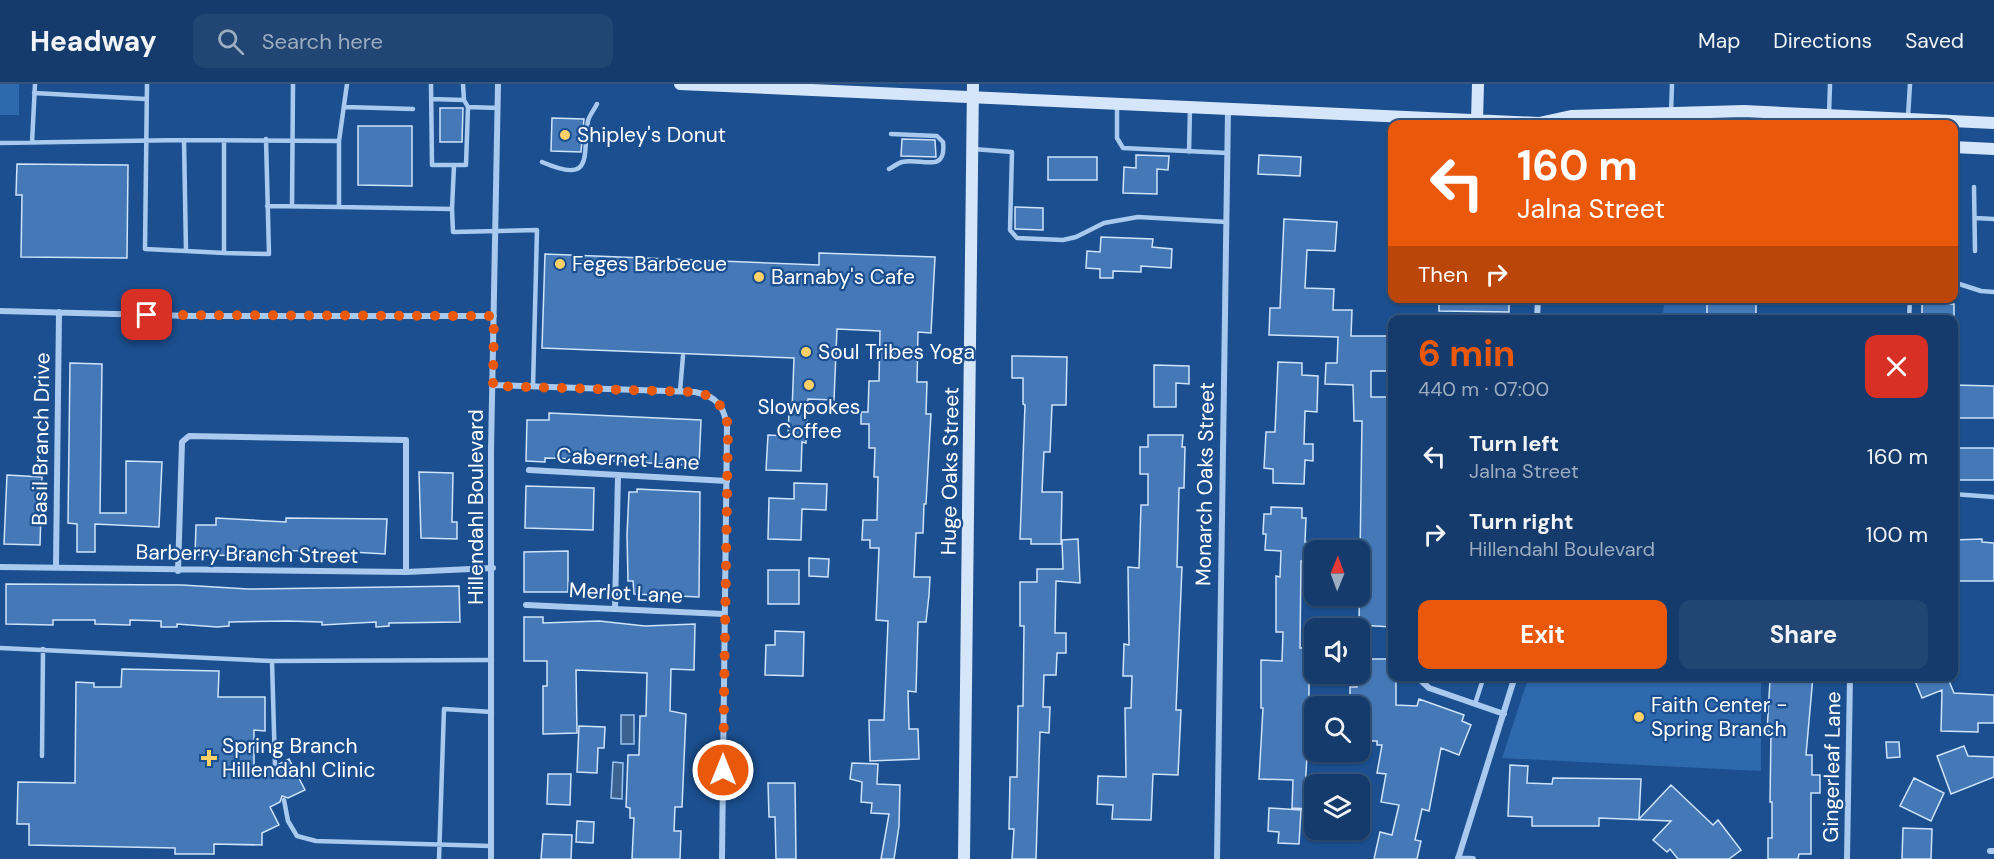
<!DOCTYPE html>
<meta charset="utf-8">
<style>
body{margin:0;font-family:"DM Sans",sans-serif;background:#214673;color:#f1f3f6;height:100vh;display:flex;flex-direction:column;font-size:22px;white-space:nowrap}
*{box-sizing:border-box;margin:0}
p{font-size:20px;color:#9dadc1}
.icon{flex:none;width:33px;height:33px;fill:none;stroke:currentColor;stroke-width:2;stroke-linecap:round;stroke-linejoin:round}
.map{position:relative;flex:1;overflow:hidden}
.sheet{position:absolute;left:1388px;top:231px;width:570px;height:366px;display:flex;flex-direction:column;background:#143b6b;border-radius:12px;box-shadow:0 2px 4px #0004,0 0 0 2px #33557e}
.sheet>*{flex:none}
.hud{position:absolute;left:1388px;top:36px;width:570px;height:183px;border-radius:12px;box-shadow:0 2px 4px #0004,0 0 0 2px #33557e;background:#ea580c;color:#fff;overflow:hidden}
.needle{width:39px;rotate:1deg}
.buttons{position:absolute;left:1304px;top:456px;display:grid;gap:12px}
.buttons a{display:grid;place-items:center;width:66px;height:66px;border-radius:12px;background:#143b6b;box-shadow:0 2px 4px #0004,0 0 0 2px #33557e;font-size:30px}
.pin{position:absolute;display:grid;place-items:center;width:51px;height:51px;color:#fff;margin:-26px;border-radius:12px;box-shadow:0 3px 9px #0006}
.me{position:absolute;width:66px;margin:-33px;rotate:0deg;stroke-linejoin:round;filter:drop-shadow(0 0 4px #0008)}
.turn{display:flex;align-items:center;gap:21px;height:126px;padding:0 30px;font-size:27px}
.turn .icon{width:78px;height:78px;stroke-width:2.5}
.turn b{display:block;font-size:42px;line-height:51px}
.then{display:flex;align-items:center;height:57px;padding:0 30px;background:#0003;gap:12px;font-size:22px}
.round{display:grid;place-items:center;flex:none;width:63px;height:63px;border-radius:12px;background:#214673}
.head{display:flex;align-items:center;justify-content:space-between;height:102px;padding:0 30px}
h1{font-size:36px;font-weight:700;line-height:45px;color:#ea580c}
.cta{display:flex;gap:12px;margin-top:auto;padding:12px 30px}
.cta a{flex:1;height:69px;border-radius:12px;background:#ea580c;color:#fff;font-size:24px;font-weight:700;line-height:69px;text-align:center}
.cta a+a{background:#214673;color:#f1f3f6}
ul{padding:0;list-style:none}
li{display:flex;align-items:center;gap:18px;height:78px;padding:0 30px}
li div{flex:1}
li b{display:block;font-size:22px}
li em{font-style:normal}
header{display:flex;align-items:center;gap:36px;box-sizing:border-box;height:84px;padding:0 30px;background:#143b6b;border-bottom:2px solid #33557e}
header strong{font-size:28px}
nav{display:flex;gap:33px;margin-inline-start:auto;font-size:21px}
.search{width:420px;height:54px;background:#214673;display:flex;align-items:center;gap:15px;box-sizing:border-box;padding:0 21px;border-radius:12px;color:#9dadc1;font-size:22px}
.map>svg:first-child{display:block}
</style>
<header>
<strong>Headway</strong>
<div class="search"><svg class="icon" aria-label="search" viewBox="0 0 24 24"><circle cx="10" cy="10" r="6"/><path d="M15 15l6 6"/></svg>Search here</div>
<nav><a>Map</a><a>Directions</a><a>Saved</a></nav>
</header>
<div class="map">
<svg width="1994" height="775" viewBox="0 0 1994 775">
<rect width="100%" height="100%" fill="#1b4f8f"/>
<!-- green -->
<path fill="#2e69ad" d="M0,0h19v31h-19z
M1664,215h43v19l-44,-1z
M1529,592l232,1v94l-259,-13z"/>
<!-- water -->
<path fill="#3c6290" stroke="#9cc4f0" stroke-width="1.5" d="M621,631h13v29h-13z
M613,678l10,1 -1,36 -11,-1z"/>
<!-- building -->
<path fill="#4478b7" stroke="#cfe3fa" stroke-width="1.5" d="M440,24h23l-1,34h-22z
M552,34l32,1 -3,33 -30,-1z
M358,42h54v60l-54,-1z
M902,55l33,1 1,17 -35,-1z
M1136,71l33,1 -1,14 -11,-1v25l-34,-1 1,-26 12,1z
M1259,71l42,2 -1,19 -42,-2z
M1048,73h49v23h-49z
M17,80l111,1 -1,93 -106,-1 1,-62h-6z
M1015,123l28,1v22l-28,-1z
M1284,135l53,3 -2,29 -28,-1 -2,38 29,1 -1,21h19l-1,26h41v35h-21v26h21v230l-33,-2 3,-204h-8l-1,-36 -28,-1 1,-21h11l1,-26 -69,-2 1,-27h10z
M1101,153l52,2 -1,8 20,2 -1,19 -30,-2v6l-28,-1v7h-13v-9l-14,-1 1,-17 13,1z
M819,169l116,4 -4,76 -13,-1 -1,50h10l-1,32h5l-5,90h-2l-1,29h-7l-2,44h16l-1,18 -3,27h-8l-2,70 -8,-1 1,38h9l1,30 -49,2 -1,-41h15l4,-99 -12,-1 3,-72h-9v-8h-8l1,-20h14l1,-43h-4l1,-29h-6v-24h-8v-12h7l1,-31h10l1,-50 -43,-2 -3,71 -26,-1 -2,44 -4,-1 -1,29 -35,-1 2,-35 20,1 1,-25h3l2,-53 -252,-10 3,-94 274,11z
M1439,214h70v14l-70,-1z
M1707,214h49v22h-49z
M1922,220h32v16h-32z
M1012,272l55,1 -1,48h-14l-2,47h-6l-2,40h20l-1,52h-30v-5h-11l5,-134 -2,-1v-26h-11z
M1278,278l24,1v12l16,1 -1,36 -12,-1 -1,33h9v17l-8,-1 -1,24 -31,-1v-14l-9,-1 2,-36h9z
M70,279l32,1 -2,149h26v-52l36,1 -3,65 -64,-3v28h-18v-28l-9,-1z
M1154,281l35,1v18l-13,-1v24h-22z
M1953,301l41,1v32h-41z
M549,329l152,7 -2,46 -119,-7 -35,-1v4l-19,-1 1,-41h22z
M1148,351h35l-1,12h3l-1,41h-5l-2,79h5l-6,143h5l-3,65 -25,-1 -2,46 -39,-1 1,-14 -16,-1 1,-28 28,1 -1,-69h6l1,-32h-9l1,-32 5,1 -1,-78 11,1 2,-63h7v-31h-8v-27h8z
M1953,364h41v32h-41z
M419,388l34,1 -1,49h5v17l-36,-1z
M7,391l35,2 -2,68 -36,-1z
M794,399l33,1 -1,26 -24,-1 -1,31 -33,-1 1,-41 25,1z
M526,402l68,2 -1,42 -68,-2z
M637,405l63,3 -1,105 -65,-3 -1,-13h-5l-1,-46 2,-43h8z
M1271,423l31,1v10h4l-1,24h8l-1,20 -11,-1 -1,87h14v33h-5v43h5v33l-7,-1 -2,33h6l-1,20 -18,-1 1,-28 -34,-1 4,-71h-2v-48l21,1 1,-29h-7v-56l4,1 1,-26 -16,-1 1,-16h-3l1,-20h7z
M216,434l70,4v-4l101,1 -2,35 -33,-2v5l-31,1 -1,-6 -38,-2 -1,6 -86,-1 1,-30h20z
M1078,455l2,44 -24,-2 -1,52h11v20h-9l-1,22h-12l-1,32h7l-1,26 -9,-1 -4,127h-24l2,-30h-5l1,-52h7l1,-71h5l1,-80h-4v-44h17v-13h26l-1,-29z
M1982,455v3l12,1v38h-41v-41z
M568,467v41h-44v-40z
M809,474l20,1 -1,18 -19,-1z
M768,486h31v34h-31z
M6,500l176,1 66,4 211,-3 1,36 -71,1v3l-13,1v-5l-54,3v-3l-35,-1 -58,1v4l-12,1 -40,-3v3h-16v-6l-31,-1v5l-35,-1v-4h-42v5l-47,-1z
M524,533h19v6l56,-2 46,5 50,-2 -1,46 -23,-1 -1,42 16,3 -4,93h-7l-1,24h7l-1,28h-48l2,-41h-4v-10l-4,-1 2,-52h11l1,-39h6l1,-43 -71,-3 1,63 -34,1v-48h4v-25h-23z
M775,547l29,1 -1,44 -38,-1 1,-30h9z
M1359,575h33v17h4v29l21,1 2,-7 45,16 -2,6 9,4 -12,30 -18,-7 -12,63 -7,-2 -7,31 6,1 -4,18h-43l6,-27 12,3 7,-30 -18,-3 5,-28 -9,-1 5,-28h-5v-4h-18v-35h-9v-19h7z
M122,585l97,2 -1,26h47v34l-11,-1v47l17,-9 6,2 2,-6 10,-5 16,31 -17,8 -6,-2 -2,6 -10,5 9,18 -17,8v12l-48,-1v10h-39v-6l-146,-3v-21h-12l1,-42 57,1 1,-101 18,1v4h27z
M1797,592h16l-7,79h6v20h8v18h-9v61h-12l-1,5h-30v-21h4v-36h-2l1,-70h-4l3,-52 27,1z
M1913,592h34l7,17 40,2v28h-16v9l-37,-1 1,-41 -20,8z
M579,642l26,1 -1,21h-6l-1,25 -20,-1z
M1886,658h13l1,15 -13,1z
M1964,662l4,10 26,1v20l-43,17 -14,-38z
M852,679l26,1 -1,20 23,1 -1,41 -5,33h-13l8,-45 -18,-1 1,-10 -11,-1 1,-20 -12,-3z
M1510,681l18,1 -1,17 25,1 1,-6 88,1 -2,40 32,-34 42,40 5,-5 23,30 -12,9h-51l-8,-10 -3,3 -14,-12 18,-19 -72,-3v8h-67v-9l-24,-1z
M548,690h23l-1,31 -23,-1z
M1914,694l30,15 -13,28 -31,-15z
M768,699h27l1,76h-20l-1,-42h-6z
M1269,724l32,2 -2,34 -21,-1 1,-11 -11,-1z
M577,737l17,1 -1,21 -17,-1z
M1903,744l29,1 -1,30h-29z
M543,750l29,1 -1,24h-30z"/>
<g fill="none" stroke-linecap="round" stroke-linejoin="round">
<!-- lane -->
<path stroke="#a9c9ee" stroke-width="4.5" d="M147,0l-2,165 41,2 -2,-111
M431,0l1,81h34l2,-58 -4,-7 -1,-16
M34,9l112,6
M431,15l33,1
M1117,21v33l6,10 105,5
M345,23l68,2
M468,23l30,1
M1671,29l1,-29
M1829,31l1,-31
M1908,33l2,-33
M339,57l8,-57
M0,59l184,-3 155,1v66l113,2 1,23 84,-2 -4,157
M32,59l3,-59
M973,65l39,3 -2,78 7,8 46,2 13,-3 28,-14 34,-6 89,5
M1189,68l1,-44
M542,78c53,23 40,-6 46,-41 1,-5 6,-11 9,-17
M889,85c4,-2 9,-6 13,-7 18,-5 45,13 41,-20l-6,-6 -46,-2
M1974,103l1,64
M267,122l72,1
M292,122l1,-122
M452,125l2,-44
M1975,134l19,1
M186,167l38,2v-112
M224,169l45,1 -3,-115
M1953,198l28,9 13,1
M1909,236l1,-22
M680,307l3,-35
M1953,410l41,3
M0,564l272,13 220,-1
M272,577l3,105
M1475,620l9,-28
M42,672l1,-107
M284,716l4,21 9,15 19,5 175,5
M439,775l5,-150 48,3"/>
<!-- street -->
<path stroke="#a9c9ee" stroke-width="6" d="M0,227l192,5h302
M1537,236l1,-22
M493,301l202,7c21,4 29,14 32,34l-5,433
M529,386l198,11
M56,482l3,-254
M0,483l406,5 87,-4
M178,487l4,-129 7,-6 217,4v132
M526,521l198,9
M615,525l3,-134
M1416,592l13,12 75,26
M1990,767h4
M1458,774l15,1
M491,775v-408l7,-367
M1217,775l11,-749
M1458,775l57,-183
M1847,775l3,-183"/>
<!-- secondary -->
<path stroke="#d6e6fa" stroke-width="12" d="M680,0l859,39 32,-7 173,-5 250,12
M1477,36l1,-36
M1953,63l41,2
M964,775l9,-775"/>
</g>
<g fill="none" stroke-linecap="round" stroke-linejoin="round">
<!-- route -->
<path stroke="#ea580c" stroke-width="10" stroke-dasharray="0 18" d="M147,231l347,1 -1,70 202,6c21,4 29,14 33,34l-5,344"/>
</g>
<!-- markers -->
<g fill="#ffd166" stroke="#1b4f8f" stroke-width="2">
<circle cx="565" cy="51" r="6"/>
<circle cx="560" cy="180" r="6"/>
<circle cx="759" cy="193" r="6"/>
<circle cx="806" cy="268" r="6"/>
<circle cx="809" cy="301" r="6"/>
<circle cx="1639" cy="633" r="6"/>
<path d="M206 665h6v6h6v6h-6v6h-6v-6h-6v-6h6z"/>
</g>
<g text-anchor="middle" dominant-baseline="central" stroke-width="4.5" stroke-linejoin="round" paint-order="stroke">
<!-- poi labels -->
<g font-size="21" fill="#fff" stroke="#1b4f8f" text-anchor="start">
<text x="577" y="51">Shipley's Donut</text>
<text x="572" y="180">Feges Barbecue</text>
<text x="771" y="193">Barnaby's Cafe</text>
<text x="818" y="268">Soul Tribes Yoga</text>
<text x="809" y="323" text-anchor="middle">Slowpokes<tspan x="809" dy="24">Coffee</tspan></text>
<text x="1651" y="621">Faith Center -<tspan x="1651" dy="24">Spring Branch</tspan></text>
<text x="222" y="662">Spring Branch<tspan x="222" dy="24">Hillendahl Clinic</tspan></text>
</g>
<!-- street labels -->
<g font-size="21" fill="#fff" stroke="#1b4f8f">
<text transform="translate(41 355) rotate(-89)">Basil Branch Drive</text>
<text transform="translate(628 375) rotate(3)">Cabernet Lane</text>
<text transform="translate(950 387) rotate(-89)">Huge Oaks Street</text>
<text transform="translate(1205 400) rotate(-89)">Monarch Oaks Street</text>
<text transform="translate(476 423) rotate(-90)">Hillendahl Boulevard</text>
<text transform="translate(247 470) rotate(1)">Barberry Branch Street</text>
<text transform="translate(626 509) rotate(3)">Merlot Lane</text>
<text transform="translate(1832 683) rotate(-89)">Gingerleaf Lane</text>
</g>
</g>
</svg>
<div class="buttons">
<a><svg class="needle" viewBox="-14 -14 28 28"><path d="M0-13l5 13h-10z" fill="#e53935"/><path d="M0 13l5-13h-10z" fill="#9dadc1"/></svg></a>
<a><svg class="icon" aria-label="sound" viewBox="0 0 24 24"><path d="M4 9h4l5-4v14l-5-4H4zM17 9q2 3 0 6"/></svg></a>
<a><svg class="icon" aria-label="search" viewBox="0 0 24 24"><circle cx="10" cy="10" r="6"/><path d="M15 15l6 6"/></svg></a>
<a><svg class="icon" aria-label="layers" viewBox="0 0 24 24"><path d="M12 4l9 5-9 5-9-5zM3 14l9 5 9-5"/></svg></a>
</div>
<div class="pin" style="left:147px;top:231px;background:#d93025"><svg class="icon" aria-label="arrive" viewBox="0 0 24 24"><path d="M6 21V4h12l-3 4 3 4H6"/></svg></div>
<svg class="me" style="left:723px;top:686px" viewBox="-20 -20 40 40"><circle r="17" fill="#ea580c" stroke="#fff" stroke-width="3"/><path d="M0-11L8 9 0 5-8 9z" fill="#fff"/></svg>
<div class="hud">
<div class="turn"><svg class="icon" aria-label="left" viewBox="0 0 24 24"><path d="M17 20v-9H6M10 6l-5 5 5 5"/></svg><div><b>160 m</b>Jalna Street</div></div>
<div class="then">Then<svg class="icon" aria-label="right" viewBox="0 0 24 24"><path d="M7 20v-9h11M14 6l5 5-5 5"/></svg></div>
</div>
<section class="sheet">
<div class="head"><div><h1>6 min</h1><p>440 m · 07:00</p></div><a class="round" style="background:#d93025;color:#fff"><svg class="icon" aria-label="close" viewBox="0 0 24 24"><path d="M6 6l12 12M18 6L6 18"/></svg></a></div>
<ul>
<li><svg class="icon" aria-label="left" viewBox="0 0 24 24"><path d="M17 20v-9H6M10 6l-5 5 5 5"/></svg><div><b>Turn left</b><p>Jalna Street</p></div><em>160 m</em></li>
<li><svg class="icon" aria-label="right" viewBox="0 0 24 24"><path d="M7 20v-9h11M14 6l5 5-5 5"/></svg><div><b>Turn right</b><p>Hillendahl Boulevard</p></div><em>100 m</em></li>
</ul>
<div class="cta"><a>Exit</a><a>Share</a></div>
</section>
</div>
